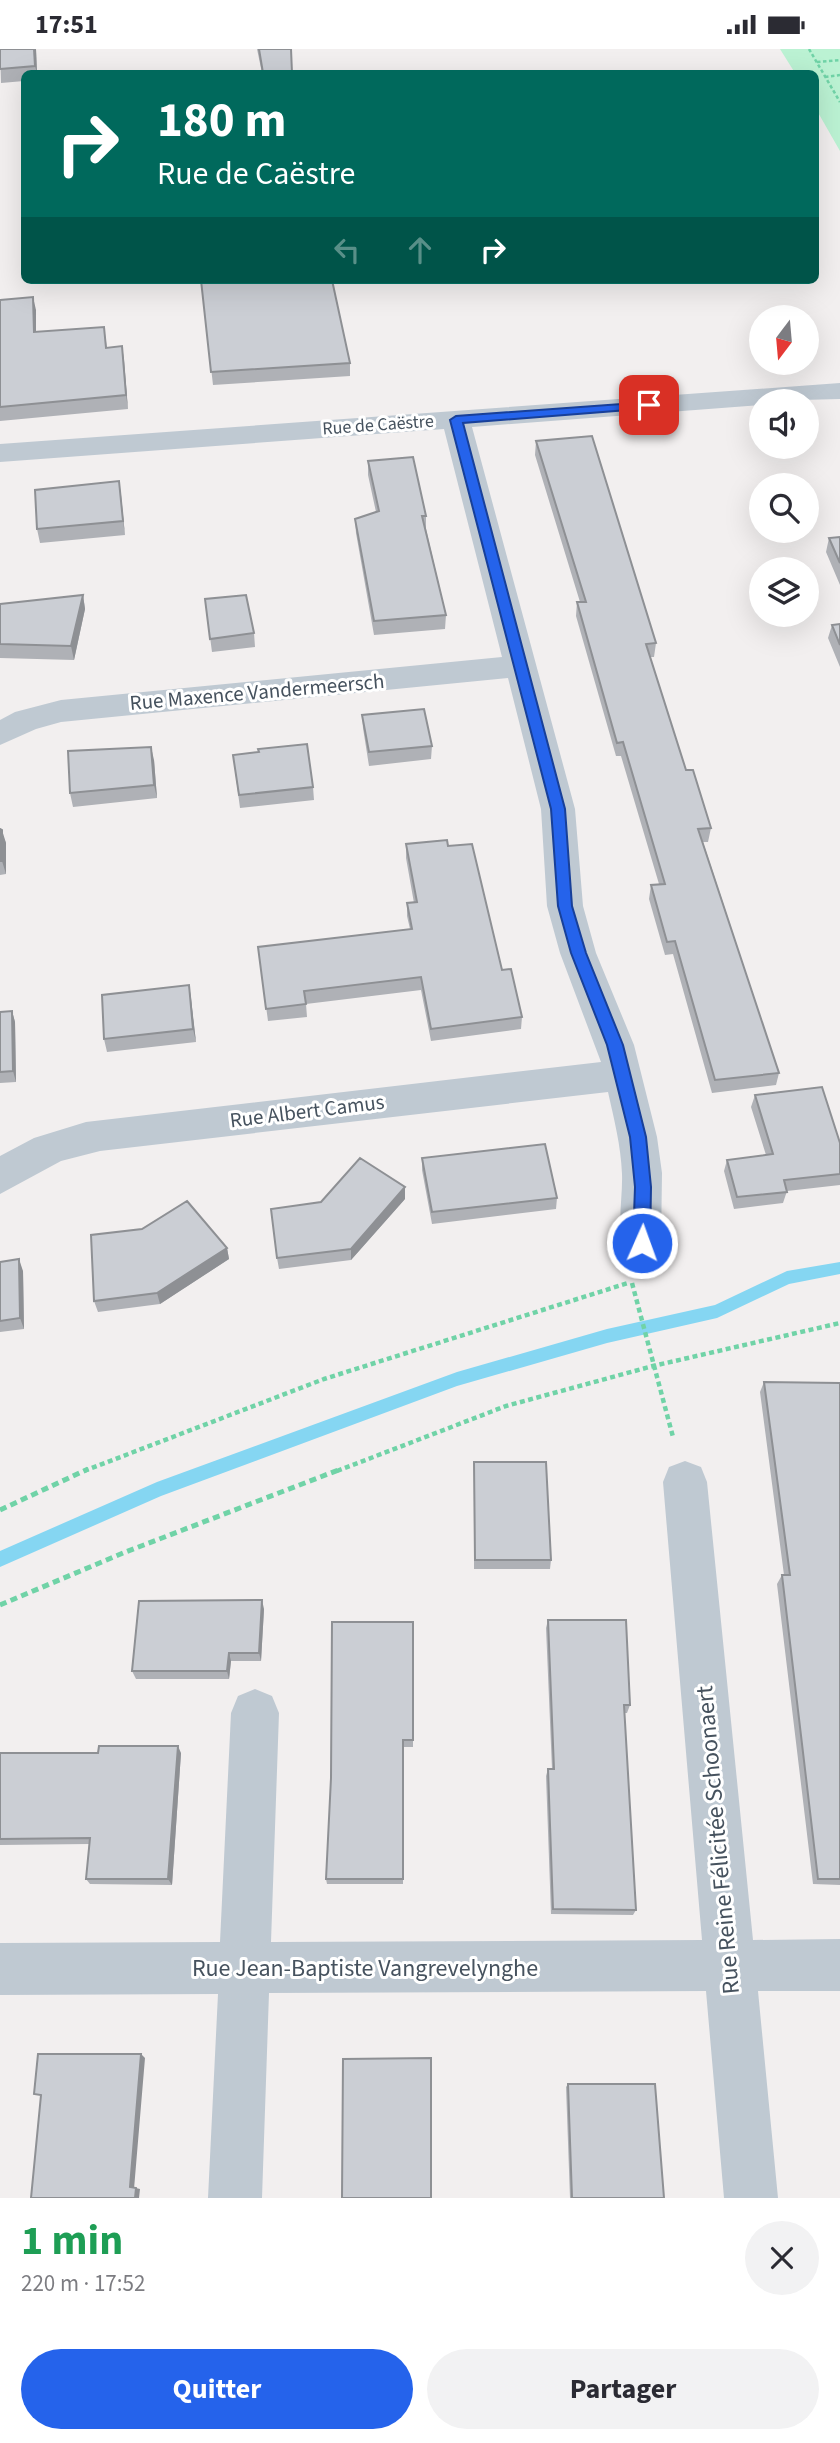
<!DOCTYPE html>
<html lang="fr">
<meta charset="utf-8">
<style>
body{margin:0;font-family:"Source Sans 3",sans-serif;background:#f2f2f3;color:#2b2b33;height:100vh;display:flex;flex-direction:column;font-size:26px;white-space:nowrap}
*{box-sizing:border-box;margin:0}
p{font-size:23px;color:#7c7c81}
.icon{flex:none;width:38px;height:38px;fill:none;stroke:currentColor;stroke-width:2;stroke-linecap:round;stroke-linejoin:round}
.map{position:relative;height:2149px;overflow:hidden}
.drawer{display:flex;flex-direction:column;background:#fff;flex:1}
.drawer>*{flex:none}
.banner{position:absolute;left:21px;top:21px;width:798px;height:214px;border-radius:10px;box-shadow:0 7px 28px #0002;background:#00695c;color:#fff;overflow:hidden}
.needle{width:46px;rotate:196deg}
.fabs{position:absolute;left:749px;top:256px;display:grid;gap:14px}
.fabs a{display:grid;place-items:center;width:70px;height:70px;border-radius:50%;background:#fff;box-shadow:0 7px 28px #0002;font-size:35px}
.pin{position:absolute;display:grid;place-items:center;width:60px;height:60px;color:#fff;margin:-30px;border-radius:14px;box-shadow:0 4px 10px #0006}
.me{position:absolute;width:77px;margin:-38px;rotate:2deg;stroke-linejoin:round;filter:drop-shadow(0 0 5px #0008)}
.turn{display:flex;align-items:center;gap:24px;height:147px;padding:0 21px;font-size:32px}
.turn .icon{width:91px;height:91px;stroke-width:2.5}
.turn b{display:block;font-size:49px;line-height:60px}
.lanes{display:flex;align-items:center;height:66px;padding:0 21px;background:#0003;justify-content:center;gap:35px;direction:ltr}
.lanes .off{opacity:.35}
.round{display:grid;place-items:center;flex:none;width:74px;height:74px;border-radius:37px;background:#f2f2f3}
.headline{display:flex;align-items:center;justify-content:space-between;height:119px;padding:0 21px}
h1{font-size:42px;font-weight:700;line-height:52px;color:#1e9e55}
.action{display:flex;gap:14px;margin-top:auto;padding:14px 21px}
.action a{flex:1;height:80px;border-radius:42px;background:#2563eb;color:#fff;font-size:28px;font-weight:700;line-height:80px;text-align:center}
.action a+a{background:#f2f2f3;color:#2b2b33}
.status{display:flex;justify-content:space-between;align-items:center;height:49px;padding:0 35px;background:#fff;direction:ltr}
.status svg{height:19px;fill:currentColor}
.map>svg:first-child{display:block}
</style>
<div class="status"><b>17:51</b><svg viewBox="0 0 49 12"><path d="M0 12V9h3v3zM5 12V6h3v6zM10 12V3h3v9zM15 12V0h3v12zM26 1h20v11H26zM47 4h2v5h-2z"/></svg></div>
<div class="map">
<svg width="840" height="2149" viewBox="0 0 840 2149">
<rect width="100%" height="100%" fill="#f2efef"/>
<!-- green -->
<path fill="#bbf2d3" d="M780,0h60v102l-24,-42v-36h-21z"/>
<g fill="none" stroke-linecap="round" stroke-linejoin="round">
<!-- stream -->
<path fill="#85d6f2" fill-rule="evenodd" d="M840,1213v12l-51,10 -72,34 -110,25 -150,43 -296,110 -161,71v-16l157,-69 300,-110 150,-43 108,-24 72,-34z"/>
<!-- path-far2 -->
<path stroke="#70d3a7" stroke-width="2.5" stroke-dasharray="3.5 2.5" stroke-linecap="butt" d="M809,0l31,53
M817,13l23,-2
M825,28l15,-2"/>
<!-- path-far1 -->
<path stroke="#70d3a7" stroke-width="4.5" stroke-dasharray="5 3.5" stroke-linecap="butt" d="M632,1234l41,154
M84,1422l240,-92 304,-96
M337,1422l169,-65 147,-40 187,-43"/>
<!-- path -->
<path stroke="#70d3a7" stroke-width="5" stroke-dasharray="7 4.5" stroke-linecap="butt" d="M0,1461l88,-41
M0,1556l123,-52 218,-84"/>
<!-- minor -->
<path fill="#bfc9d2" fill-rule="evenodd" d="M840,334v16l-79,2v4l-289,22 103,382 8,97 13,47 38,92 23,92 5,36 -1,70 -6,12 -14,5 -14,-5c-12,-24 -4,-55 -5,-81 -1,-28 -8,-55 -14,-82l-508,59 -39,10 -61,33v-38l34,-18 52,-16 515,-60 -41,-109 -13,-47 -6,-97 -33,-131 -447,44 -25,7 -36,16v-25l15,-8 46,-12 441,-43 -58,-228 -444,33v-18z
M685,1412l16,6 6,15 46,458 87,-1v52h-82l20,207h-54l-18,-207 -437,2 -7,205h-54l10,-204 -218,1v-52l220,-1 11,-229 7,-17 17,-7 17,7 7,17 -8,229 431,-2 -39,-458 6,-15z"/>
</g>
<!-- wall -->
<path fill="#afb1b6" d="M0,0h36l1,24h-13v8l-23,2z
M257,0h35v24h-30z
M201,231l149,83v13l-137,9z
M0,251l36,10v22l68,-5 3,21 15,-2 6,63 -128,12z
M536,392l120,202 -2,14h-4l36,113 25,58 -3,14h-5l76,231 -3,12 -64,8 -39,-139 -8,1 -16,-56 2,-14 8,-1 -38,-128h-5l-40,-140 1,-14h3l-45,-147z
M368,412l58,55v13l20,86 -1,14 -71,6 -18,-102 -1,-14 21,-7 -8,-37z
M119,432l6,54 -85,8 -3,-14z
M840,488v48l-14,-33 3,-14z
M83,546l2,14 -11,51 -74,-2v-54z
M205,550l49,34 1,14 -43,5z
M840,575v43l-12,-29 4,-13z
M362,666l70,31 -1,13 -62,7 -6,-38z
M259,703l54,35 1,13 -74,8 -7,-53z
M154,711l3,38 -84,9 -3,-14z
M0,780l6,14v31l-6,1z
M406,795l42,2 74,171 -1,12 -90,12 -10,-51 -115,14 1,13 -39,4 -10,-74 152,-18 -3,-13v-13h7l-8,-45z
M189,936l7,57 -89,10 -3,-13z
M12,962l3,11 1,60 -16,1v-71z
M755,1046l85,48v42l-53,6 -4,12 -49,6 -10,-38 3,-11 39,-5 -15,-48z
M422,1109l135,40 -1,11 -124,15 -10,-54z
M405,1150l-54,61 -72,9 -2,-11z
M142,1180l85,19 2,11 -69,45 -62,8 -4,-11z
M0,1213l23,9 1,58 -24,3z
M764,1333l76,1v502l-27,-1 -36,-300 5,-9h2l-24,-183z
M474,1413l77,98 -1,9h-76z
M264,1560l-3,52h-30l-2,18h-93l-4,-8z
M548,1571l82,85 -3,8h-3l12,197 -3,5 -82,-1 -5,-138 2,-7h4l-6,-141z
M413,1573v125h-10v137h-76l-1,-5z
M0,1704h181l-9,132 -82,-1 -4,-5 3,-35 -89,1z
M568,2035l96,114h-94l-4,-111z"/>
<!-- shaded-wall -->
<path fill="#8e9094" d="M34,0h2l1,24 -2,-7z
M33,248l3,13v36l-2,-14z
M122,297l2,14 4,49 -2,-14z
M119,432l2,14 4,40 -2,-14z
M83,546l2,14 -11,51 -3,-14z
M151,698l3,13 3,38 -3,-13z
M2,781l4,13v31l-4,-13z
M189,936l2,13 5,44 -3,-13z
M12,962l3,11 1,60 -3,-11z
M405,1138v12l-54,61v-11z
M227,1199l2,11 -69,45 -3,-11z
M19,1210l4,12 1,58 -4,-11z
M262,1551l2,9 -3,52 -2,-8z
M229,1604l2,8 -2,18 -2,-8z
M178,1697l3,7 -9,132 -4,-6z
M141,2005l4,4 -11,131 -4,-2z
M136,2139l4,1 -1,9h-4z"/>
<!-- building -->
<path fill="#cbced4" stroke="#8e9094" stroke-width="2" d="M0,0h34l1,17 -35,3z
M259,0h32l1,24h-29z
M201,231h131l18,83 -139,9z
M33,248l1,35 70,-5 2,21 16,-2 4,49 -126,12v-107z
M592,387l64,207 -10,1 40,126h7l18,58 -13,1 81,244 -64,7 -40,-139 -8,1 -16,-57 14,-1 -42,-142 -6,1 -40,-141h9l-50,-161z
M413,408l13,59h-4l24,99 -72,6 -19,-102 24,-8 -11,-50z
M119,432l4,40 -86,8 -2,-39z
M840,488v26l-11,-25z
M83,546l-12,51 -71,-2v-40z
M246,546l8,38 -44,6 -5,-40z
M840,575v21l-8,-20z
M424,660l8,37 -63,6 -7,-37z
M307,695l6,43 -74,8 -6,-40 26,-3 -1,-3z
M151,698l3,38 -84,8 -2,-42z
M0,780l2,1v31h-2z
M447,791l1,6 24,-2 30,126 9,-1 11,48 -91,12 -10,-52 -117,14 2,13 -40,5 -8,-62 154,-18 -5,-26 10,-1 -11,-58z
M189,936l4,44 -89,10 -2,-44z
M12,962l1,60 -13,1v-60z
M822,1038l18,56v31l-56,6 3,12 -50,5 -10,-37 46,-6 -18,-59z
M545,1095l12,54 -125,14 -10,-54z
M360,1109l45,29 -54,62 -74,9 -6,-49 50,-7z
M187,1152l40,47 -70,45 -63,8 -3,-66 51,-6z
M19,1210l1,59 -20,3v-59z
M764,1333l76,1v496h-22l-36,-304h8z
M474,1413h72l5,98h-76z
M262,1551l-3,53h-30l-2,18h-95l7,-70z
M548,1571h78l4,85h-6l12,205 -83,-1 -5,-140h6z
M332,1573h81v118h-10v139h-77l5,-101z
M99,1697h79l-10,133h-82l4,-41 -90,1v-86h98z
M38,2005h103l-11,133 6,1 -1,10h-104l10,-103 -7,-1z
M431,2009v140h-89l1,-139z
M568,2035h87l9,114h-92z"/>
<!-- route -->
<path fill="#2563eb" stroke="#184099" stroke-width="2" d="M649,353l5,3 -1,3 -190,15 102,386 7,97 14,47 37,92 23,92 5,50 -1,56 -8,7 -9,-7 2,-56 -5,-50 -23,-92 -36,-92 -13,-47 -7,-97 -101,-389 6,-4z"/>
<g text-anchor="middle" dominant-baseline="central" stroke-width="6" stroke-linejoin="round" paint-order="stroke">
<!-- far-street labels -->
<g font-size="18" fill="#46525e" stroke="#fff">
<text transform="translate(378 376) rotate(-4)">Rue de Caëstre</text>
</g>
<!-- street labels -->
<g font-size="21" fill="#46525e" stroke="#fff">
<text transform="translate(257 643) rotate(-5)">Rue Maxence Vandermeersch</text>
<text transform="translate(307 1062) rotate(-7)">Rue Albert Camus</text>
</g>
<!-- near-street labels -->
<g font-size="24" fill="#46525e" stroke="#fff">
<text transform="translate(718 1791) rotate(-95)">Rue Reine Félicitée Schoonaert</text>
<text x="365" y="1919">Rue Jean-Baptiste Vangrevelynghe</text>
</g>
</g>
</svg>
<div class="fabs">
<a><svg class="needle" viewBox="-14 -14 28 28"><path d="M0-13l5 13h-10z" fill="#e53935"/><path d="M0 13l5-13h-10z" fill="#7c7c81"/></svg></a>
<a><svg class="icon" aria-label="sound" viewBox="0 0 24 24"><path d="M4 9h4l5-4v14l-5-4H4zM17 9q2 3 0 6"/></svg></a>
<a><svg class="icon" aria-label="search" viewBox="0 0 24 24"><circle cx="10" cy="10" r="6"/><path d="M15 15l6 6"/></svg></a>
<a><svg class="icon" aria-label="layers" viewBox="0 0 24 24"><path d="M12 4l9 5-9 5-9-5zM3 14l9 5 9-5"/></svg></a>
</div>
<div class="pin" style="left:649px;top:356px;background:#d93025"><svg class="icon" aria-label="arrive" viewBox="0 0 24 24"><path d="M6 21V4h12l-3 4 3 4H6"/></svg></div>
<svg class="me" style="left:642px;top:1194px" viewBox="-20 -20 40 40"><circle r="17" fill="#2563eb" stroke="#fff" stroke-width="3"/><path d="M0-11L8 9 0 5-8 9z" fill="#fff"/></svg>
<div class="banner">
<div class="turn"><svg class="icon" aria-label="right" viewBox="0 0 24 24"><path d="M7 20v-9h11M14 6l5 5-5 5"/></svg><div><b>180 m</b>Rue de Caëstre</div></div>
<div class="lanes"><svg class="icon off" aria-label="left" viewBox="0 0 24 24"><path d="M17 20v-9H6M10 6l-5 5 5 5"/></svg><svg class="icon off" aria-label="ahead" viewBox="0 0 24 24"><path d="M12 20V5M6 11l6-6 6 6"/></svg><svg class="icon" aria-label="right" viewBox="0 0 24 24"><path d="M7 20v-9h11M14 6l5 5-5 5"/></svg></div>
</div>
</div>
<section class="drawer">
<div class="headline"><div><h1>1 min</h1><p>220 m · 17:52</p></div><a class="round"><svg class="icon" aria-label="close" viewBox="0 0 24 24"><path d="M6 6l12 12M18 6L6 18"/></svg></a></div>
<div class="action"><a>Quitter</a><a>Partager</a></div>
</section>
